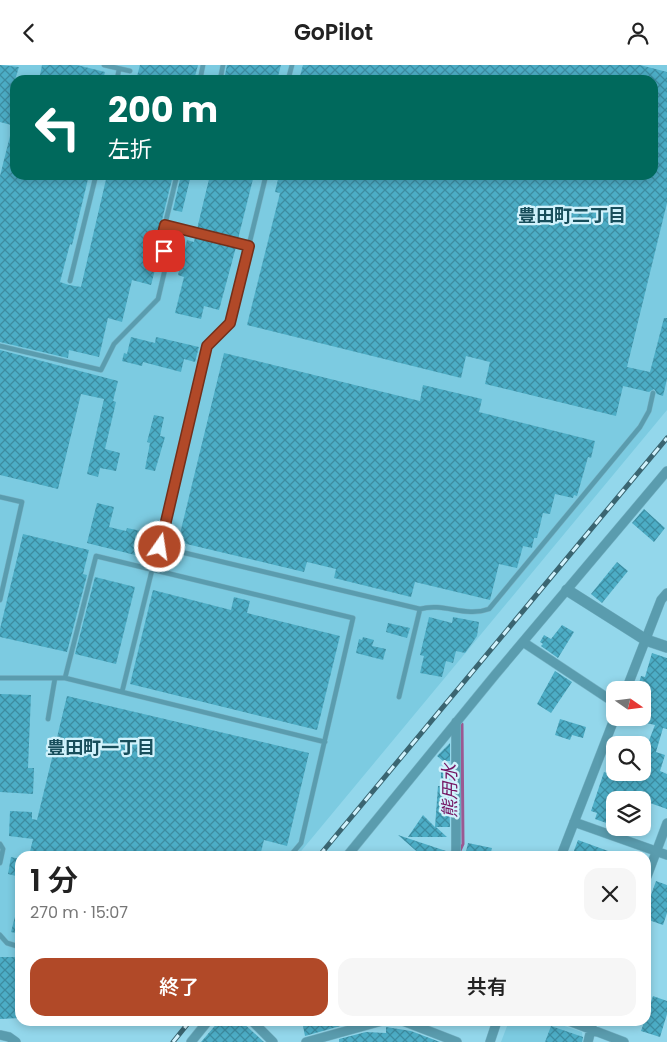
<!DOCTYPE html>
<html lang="ja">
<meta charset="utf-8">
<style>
body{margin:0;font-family:Poppins,"Noto Sans JP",sans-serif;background:#f6f6f6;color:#222;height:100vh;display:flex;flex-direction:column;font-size:19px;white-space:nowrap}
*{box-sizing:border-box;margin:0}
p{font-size:16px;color:#767676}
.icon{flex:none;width:28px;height:28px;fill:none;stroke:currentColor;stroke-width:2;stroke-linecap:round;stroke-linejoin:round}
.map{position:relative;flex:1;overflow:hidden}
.side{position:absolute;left:15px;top:786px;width:636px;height:175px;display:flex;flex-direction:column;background:#fff;border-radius:15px;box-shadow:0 2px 8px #0003}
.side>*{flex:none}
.top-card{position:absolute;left:10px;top:10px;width:648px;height:105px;border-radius:15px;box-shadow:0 2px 8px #0003;background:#00695c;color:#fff;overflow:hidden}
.needle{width:32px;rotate:104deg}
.tools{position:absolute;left:606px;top:616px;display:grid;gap:10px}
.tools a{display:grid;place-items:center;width:45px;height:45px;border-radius:10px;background:#fff;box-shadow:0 2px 8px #0003;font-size:25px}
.pin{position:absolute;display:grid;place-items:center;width:42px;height:42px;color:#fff;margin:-21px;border-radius:10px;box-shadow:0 2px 8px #0006}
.me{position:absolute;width:55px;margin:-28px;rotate:13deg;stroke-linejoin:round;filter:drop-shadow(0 0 4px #0008)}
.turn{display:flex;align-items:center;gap:18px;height:105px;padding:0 15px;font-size:22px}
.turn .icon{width:65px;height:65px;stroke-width:2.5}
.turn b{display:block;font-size:35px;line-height:42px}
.round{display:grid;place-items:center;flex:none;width:52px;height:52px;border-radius:15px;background:#f6f6f6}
.overview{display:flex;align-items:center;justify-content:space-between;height:85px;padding:0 15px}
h1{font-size:30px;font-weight:600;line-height:38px}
.action{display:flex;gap:10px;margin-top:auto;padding:10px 15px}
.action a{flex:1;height:58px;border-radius:15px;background:#b14928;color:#fff;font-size:20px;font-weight:600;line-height:58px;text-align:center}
.action a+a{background:#f6f6f6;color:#222}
header{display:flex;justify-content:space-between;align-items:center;height:65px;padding:0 15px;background:#fff;font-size:22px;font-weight:600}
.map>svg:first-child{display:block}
</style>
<header><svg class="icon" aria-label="back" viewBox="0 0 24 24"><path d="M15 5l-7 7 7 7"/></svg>GoPilot<svg class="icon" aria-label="person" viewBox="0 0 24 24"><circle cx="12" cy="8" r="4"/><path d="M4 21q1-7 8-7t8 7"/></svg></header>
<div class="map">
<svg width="667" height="977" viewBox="0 0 667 977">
<defs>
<pattern id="building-cross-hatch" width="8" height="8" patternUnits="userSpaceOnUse" patternTransform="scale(1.25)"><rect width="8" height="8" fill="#4cadc6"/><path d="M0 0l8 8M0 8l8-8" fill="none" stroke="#3d8ca0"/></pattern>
</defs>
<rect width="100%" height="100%" fill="#93d7eb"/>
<!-- built -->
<path fill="#7ccbe1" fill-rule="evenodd" d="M0,0h667v345l-370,446h-277v112h-20zM15,15h637v95h-637z
M509,956h41l32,11 1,10h-82z"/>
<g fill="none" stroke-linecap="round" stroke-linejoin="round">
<!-- stream -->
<path stroke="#9b5992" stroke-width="3" d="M459,788l4,-9 -1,-120"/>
</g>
<!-- building -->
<path fill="url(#building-cross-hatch)" d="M0,0l19,2 -4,13v46l-15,-4z
M42,0h35l28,7 -2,8h-64z
M140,0h58l-4,15h-58z
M227,0h54l-4,15h-53z
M303,0h337l27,7v131l-40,164 23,5 14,-54h3v61l-4,17 -6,-2 -3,-5 -5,3 -26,-6 -7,30 -131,-32 5,-22 -24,-6 -5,22 -214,-53 33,-132 -5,-1 4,-17h373v-95h-353z
M12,63l3,1v46h74l-17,70 -2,-1 -10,38 9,3 12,2 26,-112h66l-22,90 5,1 -5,19 -19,-5 -10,42 -14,-4 -9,39 -30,-7 -1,8 -68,-16v-166z
M181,110h10l-9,37 -9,-2z
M210,110h44l-16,64 -41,-10z
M195,172l41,10 -17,63 -15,-4 -3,13 -26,-6 9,-36 -6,-2 9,-35 7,2z
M131,272l24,6 1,-6 43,10 -4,15 -11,-3 -3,13 -38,-10 -1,4 -20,-5 2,-8 3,1z
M0,285l118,31 -5,20 3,1 -11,47 15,4 -4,18 -16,-3 -2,9 -11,-3 17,-75 -23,-5 -23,95 -58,-14z
M224,288l196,48 3,-16 59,14 -3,13 116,29 -4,17 -3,-1 -11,39 -3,-1 -1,3 -18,-4 -5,20 -7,-1 -6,25h-3l-2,10 -9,-2 -6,22 -18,-4 -9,36 -75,-18 -4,15 -77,-19 2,-9 -29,-7 -3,10 -126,-30z
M154,350l10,2 -4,19 5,1 -10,34 -10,-2 5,-26 -3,-1z
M97,438l17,4 -5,20 17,4 1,-3 14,3 -6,24 -48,-12z
M644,444l21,19 -11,14 -22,-19z
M23,469l66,16 -6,24 4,1 -20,77 -67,-15v-8z
M617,497l11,9 -26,32 -11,-9z
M95,512l40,10 -19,77 -41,-10z
M153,525l78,20 3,-13 16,4 -3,12 93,23 -23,94 -187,-46z
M429,552l23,6 1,-6 26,5 -2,14 -12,17 -9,-2 -3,12 -7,-2 -4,16 -22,-4 4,-17 -4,-1z
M388,558l22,5 -3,10 -21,-6z
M562,560l12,7 -16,26 -17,-12 2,-2 -3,-2 4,-7 7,4z
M363,572l11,3 -2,6 14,3 -3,11 -27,-7 3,-14 3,1z
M652,588l15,5v71l-4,-1 -7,24 9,3 -5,16 7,3v35l-17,-6 -8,18v-21h-27v16l-3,9 -17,-6 2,-6 -6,-2 13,-39 13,4 2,-3h23v-28h-23l3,-9 20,7v-2l6,2 7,-18 -13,-3v-32h-5l4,-14 4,1z
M555,606l17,11 -21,31 -14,-9z
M0,629l31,1 -3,73h6l-1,26 -33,-2z
M67,631l242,57 -22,93 -23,-6 -4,16h-231l4,-17 -24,-3 1,-25 22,1v7l5,1z
M560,654l26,8 -3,11 -11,-3 -2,5 -15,-5z
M450,678v18h-7l-6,-5z
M441,702h7l2,60h-14l11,10h-39l15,-22 12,12 3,-41h3z
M398,770l51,17 -1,4h-26z
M578,775l41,15v1h-47z
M468,778l24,5 -2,8h-25z
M11,792l9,2v18l-12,-3z
M656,816l11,4v28l-4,12 -17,-6v-10z
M17,844h3v25l-9,-2z
M0,892h20v61l-20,1z
M653,931l14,5v13l-7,23 -19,-6z
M219,956h22l23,21h-63z
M302,956h56l-53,15z
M551,961l32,11 -1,5h-37z
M386,962l25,4 29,11h-101v-3l27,-7 20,1z"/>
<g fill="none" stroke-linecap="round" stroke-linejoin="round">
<!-- service casing -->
<g stroke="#79b5c7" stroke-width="5.5">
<path id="service" d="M104,0l26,6
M117,15l2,-11
M200,15l3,-15
M220,15l3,-15
M288,15l4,-15
M266,110l-36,148 -23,23 -47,201 260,62c24,-7 45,9 69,0l151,-182 9,-16 4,-18
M165,161l84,20
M70,216l26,-106
M0,281l101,24 13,-26 44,-45 8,-34 -4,-28 15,-62
M0,432l22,5 -22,98
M0,613h65l260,64
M65,613l31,-122 257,62 -52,225 -11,13
M122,627l30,-122
M399,632l21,-88
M48,654l7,-41
M0,779l3,5 -3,14
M0,870l7,8 13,4"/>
</g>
<!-- minor casing -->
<g stroke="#79b5c7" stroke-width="10">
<path id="minor" d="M523,577l92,61
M626,625l35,-90 6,-7
M574,757l93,33
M347,791l148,-181 172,-204
M454,791l2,-5v-129
M561,791l54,-139
M646,814l21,-56
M252,956l21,21
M403,956l54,21
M569,956l55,21
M0,970l9,2 7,5
M191,977l17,-21
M306,977l76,-21
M490,977l7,-21
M588,977l5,-21"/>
</g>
<!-- tertiary casing -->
<g stroke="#79b5c7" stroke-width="12">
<path id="tertiary" d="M567,525l79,50 21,7"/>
</g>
<!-- service -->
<use href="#service" stroke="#5a9cae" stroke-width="4.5"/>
<!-- minor -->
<use href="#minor" stroke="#5a9cae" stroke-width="9"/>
<!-- tertiary -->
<use href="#tertiary" stroke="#5a9cae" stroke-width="11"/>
<!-- rail casing -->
<g stroke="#3a6571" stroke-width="5">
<path id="rail" d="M319,791l348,-418
M173,977l17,-21"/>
</g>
<!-- rail -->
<use href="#rail" stroke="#d1f2fc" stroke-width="3" stroke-dasharray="9" stroke-linecap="butt"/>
</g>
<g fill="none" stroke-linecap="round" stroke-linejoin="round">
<!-- route casing -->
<g stroke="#732f1a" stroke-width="12">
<path id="route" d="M160,482l47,-201 23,-23 19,-77 -84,-21 -3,12 2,14"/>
</g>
<!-- route -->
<use href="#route" stroke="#b14928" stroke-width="9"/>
</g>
<g text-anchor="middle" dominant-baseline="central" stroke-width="4.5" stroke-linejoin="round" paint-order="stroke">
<!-- neighbourhood labels -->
<g font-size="18" font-weight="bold" fill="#184e5b" stroke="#d1f2fc">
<text x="572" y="150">豊田町二丁目</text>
<text x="101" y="682">豊田町一丁目</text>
</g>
<!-- water labels -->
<g font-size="18" font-style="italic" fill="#751562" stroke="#d1f2fc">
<text transform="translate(449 726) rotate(-90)">熊用水</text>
</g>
</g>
</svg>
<div class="tools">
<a><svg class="needle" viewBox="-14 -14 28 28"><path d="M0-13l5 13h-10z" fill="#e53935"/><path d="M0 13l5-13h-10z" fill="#767676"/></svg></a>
<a><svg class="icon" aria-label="search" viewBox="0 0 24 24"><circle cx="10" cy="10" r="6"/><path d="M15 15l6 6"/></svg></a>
<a><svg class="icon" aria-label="layers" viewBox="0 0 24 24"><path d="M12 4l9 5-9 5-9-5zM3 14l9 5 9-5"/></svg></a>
</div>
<div class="pin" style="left:164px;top:186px;background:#d93025"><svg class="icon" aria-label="arrive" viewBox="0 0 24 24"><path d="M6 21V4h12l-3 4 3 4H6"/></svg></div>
<svg class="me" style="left:160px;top:482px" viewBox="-20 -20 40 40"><circle r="17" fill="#b14928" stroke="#fff" stroke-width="3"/><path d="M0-11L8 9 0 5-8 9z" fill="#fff"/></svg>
<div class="top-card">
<div class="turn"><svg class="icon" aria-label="left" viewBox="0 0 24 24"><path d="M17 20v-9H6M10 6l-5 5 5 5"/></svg><div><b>200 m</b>左折</div></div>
</div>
<section class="side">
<div class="overview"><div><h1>1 分</h1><p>270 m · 15:07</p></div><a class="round"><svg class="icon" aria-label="close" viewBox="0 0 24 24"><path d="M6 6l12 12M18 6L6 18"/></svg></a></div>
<div class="action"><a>終了</a><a>共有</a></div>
</section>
</div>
